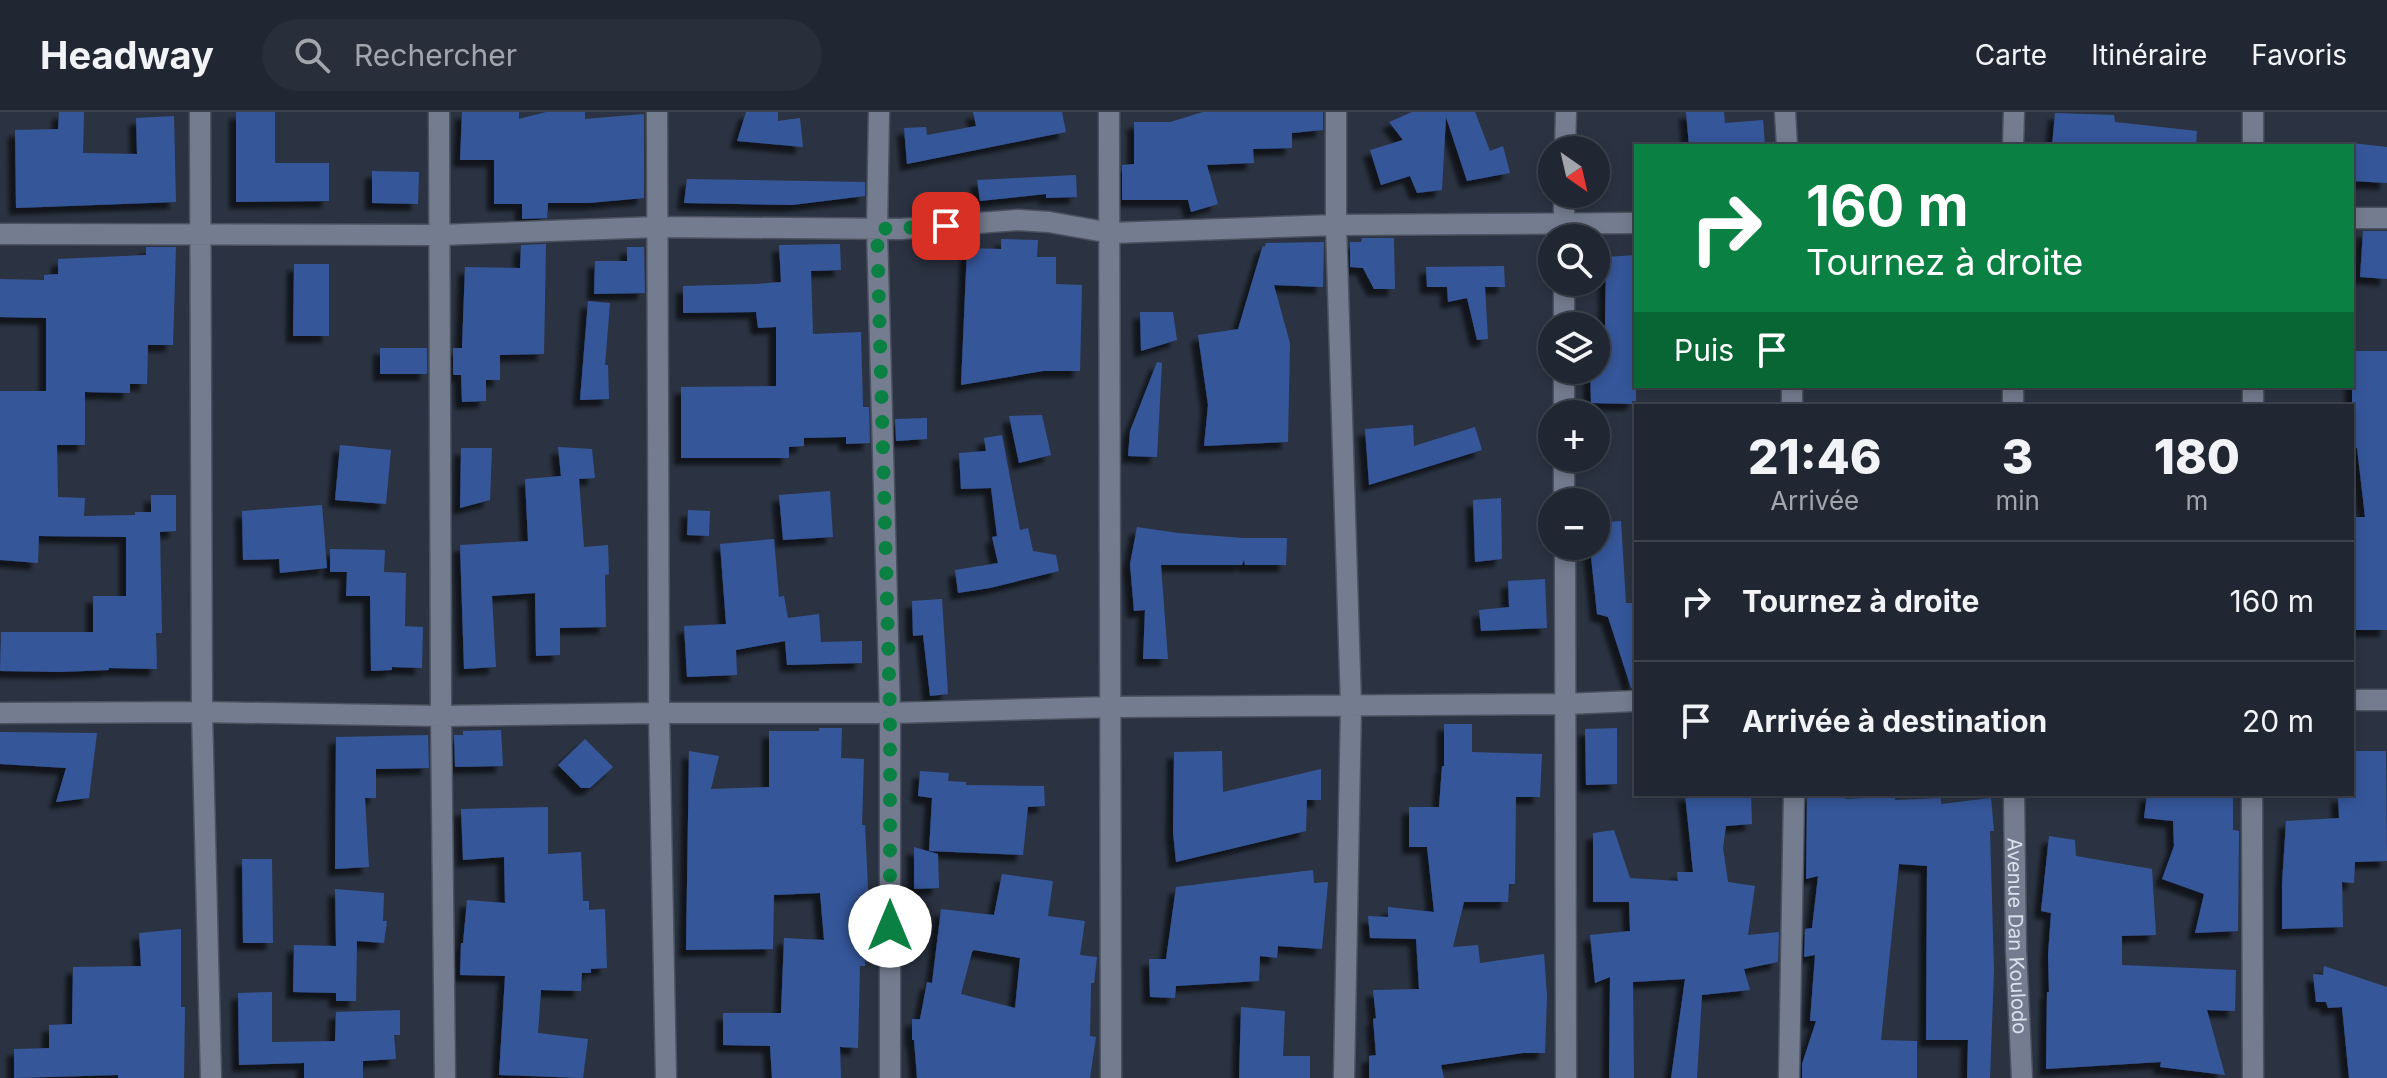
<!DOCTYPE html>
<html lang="fr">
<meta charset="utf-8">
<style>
body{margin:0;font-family:Inter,sans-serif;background:#282e3a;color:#f1f3f6;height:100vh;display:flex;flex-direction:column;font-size:30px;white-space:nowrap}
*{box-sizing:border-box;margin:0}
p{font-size:26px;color:#a2a5ac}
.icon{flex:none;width:44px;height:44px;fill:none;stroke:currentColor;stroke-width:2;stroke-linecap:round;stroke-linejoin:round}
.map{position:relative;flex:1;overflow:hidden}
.details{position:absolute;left:1634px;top:292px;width:720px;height:392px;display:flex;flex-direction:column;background:#202632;border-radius:0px;box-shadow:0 4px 12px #0003,0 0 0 2px #3d434d}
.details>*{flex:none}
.banner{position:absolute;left:1634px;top:32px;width:720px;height:244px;border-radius:0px;box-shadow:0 4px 12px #0003,0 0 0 2px #3d434d;background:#0b8043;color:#fff;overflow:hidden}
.needle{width:52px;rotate:146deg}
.buttons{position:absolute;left:1538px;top:24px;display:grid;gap:16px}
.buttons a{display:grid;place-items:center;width:72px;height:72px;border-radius:50%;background:#202632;box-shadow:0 4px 12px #0003,0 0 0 2px #3d434d;font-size:40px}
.pin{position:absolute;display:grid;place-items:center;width:68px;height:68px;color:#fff;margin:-34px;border-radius:16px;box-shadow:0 4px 12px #0006}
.me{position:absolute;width:88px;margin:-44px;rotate:0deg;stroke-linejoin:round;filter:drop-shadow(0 0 6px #0008)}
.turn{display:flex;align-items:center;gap:28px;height:168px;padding:0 40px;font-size:36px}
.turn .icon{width:104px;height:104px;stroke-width:2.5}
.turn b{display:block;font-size:56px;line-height:68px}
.then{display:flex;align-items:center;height:76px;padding:0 40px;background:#0003;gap:16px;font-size:30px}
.eta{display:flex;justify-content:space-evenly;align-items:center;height:136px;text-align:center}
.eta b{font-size:48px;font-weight:800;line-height:56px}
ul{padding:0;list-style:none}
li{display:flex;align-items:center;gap:24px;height:120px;padding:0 40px;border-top:2px solid #3d434d}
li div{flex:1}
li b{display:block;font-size:30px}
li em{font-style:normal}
header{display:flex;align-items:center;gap:48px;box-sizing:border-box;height:112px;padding:0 40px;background:#202632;border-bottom:2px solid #3d434d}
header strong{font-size:38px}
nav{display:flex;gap:44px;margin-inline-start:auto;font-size:28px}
.search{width:560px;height:72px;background:#282e3a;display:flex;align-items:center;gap:20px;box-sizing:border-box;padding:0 28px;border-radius:44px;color:#a2a5ac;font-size:30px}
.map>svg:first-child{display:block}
</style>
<header>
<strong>Headway</strong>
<div class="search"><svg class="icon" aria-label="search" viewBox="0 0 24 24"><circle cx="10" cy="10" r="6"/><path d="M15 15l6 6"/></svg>Rechercher</div>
<nav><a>Carte</a><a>Itinéraire</a><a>Favoris</a></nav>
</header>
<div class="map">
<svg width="2387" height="966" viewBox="0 0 2387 966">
<defs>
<filter id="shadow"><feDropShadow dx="-7" dy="7" stdDeviation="2" flood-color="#0009"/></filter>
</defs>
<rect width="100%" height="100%" fill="#2b3342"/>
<!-- building -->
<path fill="#365699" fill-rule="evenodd" filter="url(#shadow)" d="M59,0h25l-1,41 54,1 -1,-36 38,-2 2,86 -160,6 -1,-78 43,-1z
M236,0h39v51h54v38l-93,1z
M462,0h57v7l27,-7h39v7l59,-5v84l-55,5h-41l-1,15 -25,1v-15h-28v-44h-34z
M746,0h32v9l22,-3 3,29 -66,-6z
M973,0h89l4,20 -159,32 -3,-36 22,-1 1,8 49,-9z
M1203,0h120v18l-31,3v15l-39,1 1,14 -47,2 11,39 -27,8 -3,-12h-66v-35l12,-1v-42h36z
M1412,0h63l15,39 13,-5 7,27 -43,8 -21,-64 -4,73 -25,3 -7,-17 -29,9 -11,-35 33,-10 -14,-18z
M1686,0h38l1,11 38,-3 2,26h-76z
M2055,1l59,2 1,7 82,9 -1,15h-144z
M2352,31l35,4v36l-35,-2z
M372,59l47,1 -1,32 -46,-1z
M1076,63l1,22 -31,1v-4l-66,7 -3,-21z
M687,67l178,3v14l-73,9 -108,-2z
M2363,119h24v48l-27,-2z
M1362,126h32l1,51h-21l-11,-21 -13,-1v-25h11z
M1001,127l37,1 -1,17h19v27l26,1 -2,86h-37l-82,14 6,-137 34,1z
M1324,130l-1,45 -49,-2 16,58 -2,99 -84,4 4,-41 -10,-70 40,-6 25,-84 1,3 2,-5z
M546,132l-2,110 -44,1v25h-14v21l-24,1 -1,-27h-8v-27h9l3,-81 55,1 1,-23z
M840,132l1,26 -30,1 2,63 48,-2 2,75h6l1,36 -24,1v-7l-42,1v8l-15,1v11h-108v-71l95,-1v-59l-18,1 -2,-16 -73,1v-27l73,-2 25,-2 -2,-37z
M146,135h30l-3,98h-25l-1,39h-17v9l-45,-1v53h-28l1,52 27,1 -1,18 51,-1v-3h16v-17h25v36l-16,1 2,101h-6l1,36 -48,-1v2l-49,2 -60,-1 1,-39h92v-36h33v-59l-87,-1 -1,27 -38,-3v-169h46v-73l-46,-1v-38l44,1v-5l14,-1v-15l88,-4z
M627,135h17l1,46 -51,1 1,-33h32z
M1636,143l-2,117h2v29h-4v3l-41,-1 -1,-33h10v-44h5l1,-69z
M294,152h35v72h-36z
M1504,154l1,21h-20l3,52 -11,1 -10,-42 -19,4 -1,-15h-20l-1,-20z
M588,189l22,2 -5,62h3l1,34 -29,1z
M1140,200h33l4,28 -36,11z
M380,236h47v26h-47z
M2352,239h35v279h-31l-4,-32 2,-81h11l-8,-69 -5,1z
M1157,250l5,1 -5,94 -29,-1 2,-25z
M1042,303l9,40 -32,8 -10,-47z
M927,306v21l-31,2 -1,-22z
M1413,313l1,21 61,-19 7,23 -113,35 -4,-56z
M1002,323l18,95 8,-2 5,23 23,4 3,16 -69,17 -32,5 -3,-23 43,-7 -6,-26 5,-1 -6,-48 -30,1 -2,-36 27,-2 -2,-13z
M340,333l51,5 -5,54 -51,-4z
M558,335l34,2 3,29 -16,1 5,68 24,-2 1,29 -4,1 1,52 -46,1v27l-24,1 -1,-63 -43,3 4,71 -32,2 -4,-124 68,-4 -3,-62 36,-3z
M461,336h31l-2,52 -30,8z
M830,379l3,46 -50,3 -4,-45z
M1501,386l1,61 -27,3 -2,-62z
M322,393l5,63 -47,5 -1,-14 -36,1 -1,-49z
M688,398l22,1 -1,25 -22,-1z
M1621,409l5,82h10v85h-5l-23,-71 -11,-3 -7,-67 11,1 -1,-25z
M1137,415l41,6 65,5h44l-1,27h-41l-1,-5 -2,5h-81l7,94h-25l2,-49 -11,1 -4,-47z
M774,427l5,58 5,-1 4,22 31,-4 2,28 41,-1v22l-75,2 -2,-24 -49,9 1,25 -50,2 -3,-51 42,-2 -6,-80z
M330,437l55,1 -1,22 22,1 -1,53 18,1 -1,41 -30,-1v3l-21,1 -1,-75h-24l1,-24h-17z
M1545,467l2,49 -66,3 -2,-21 30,-3 -1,-26z
M942,487l6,95 -18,2 -7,-61 -10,1 -1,-35z
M1444,612h28v28l70,2 -2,43h-24l-1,87h-6l-1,18h-44l-11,45 25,-2 2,18 64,-9 3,42 -2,57h-22l-82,12 3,13h-75v-22l7,-1 -3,-36 3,-1 -3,-28 46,-1 -3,-50 -46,-1 -2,-22 20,1v-10l46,5 -7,-65h-18v-40h30l3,-41h2z
M819,616h23l-1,30 23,1 -2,66h3l3,63 -3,78h-5l-2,82 -18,-1 1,31h-69l-2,-32 -47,-1v-32h58l3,-75 40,2 -4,-47 -46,2 -1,54 -87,1 3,-199 30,5 -8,33 58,-2v-56h50z
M1617,616v56l-31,1 -1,-56z
M501,618l2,36 -48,1 -1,-32h9v-4z
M0,620l97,1 -8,65 -33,4 10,-34 -66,-4z
M428,623l1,33 -53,1v29h-11l4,69 -34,2 1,-132z
M585,627l28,28 -23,21h-9l-23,-23z
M1222,639l1,41 98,-23v31h-14l-1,31 -130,31 -3,-30 1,-80z
M2352,639h34l1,110 -32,1 -1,21 -12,-1 1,45 -61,2v-45l4,-63 53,-3 -1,-23 14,2z
M920,659l29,2 -1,8 18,1v3l78,1 1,20 -17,1 -5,48 -94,-4 3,-53 -14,-2z
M1685,682h66l1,30 -26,2 -3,22 5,34 27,4 -7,49 31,-3 -1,30 -34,7 6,21 -48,5 -5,83h-26l14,-99 -52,3 1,96h-25l1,-101 -15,6 -5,-48 40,-4 -1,-29h-36v-69l21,-3 16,48 48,3 -1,-9h16z
M1807,682h38l1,5 49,-3v4l46,-2v6l50,-6 3,33h-4l4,139 -4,108h-23l1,-38h-42l1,-174 -28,-2 -18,176 36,1v37h-115v-14l14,-43h-6l5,-66 -11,2 1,-28 7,-1 6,-52 -12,3z
M2147,682h86v36l6,1 -1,100 -43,2 9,-39 -42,-15 12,-33 -1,-25 -29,-3z
M548,695v47l33,-2 2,49h6v9l16,-1 2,59 -16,1v4h-9l-1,18 -40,-1 -3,43 50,6 -5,39 -84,-3 6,-99 -45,-1 1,-32h2l4,-43 38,3 -1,-46 -41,3 -2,-51z
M2049,724l26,4 1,16 76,13 4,66 -34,1v29l114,5 -1,41 -28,-1 18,65 -65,-8 1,-5 -115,7 1,-77h2l-1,-37 3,-42 -10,-2z
M914,735l24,7 1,34 -25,1z
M242,747h30l1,84h-30z
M1313,758l1,13 14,-1 -6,67 -44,-3 -1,12 -17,-2 -1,25 -83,5 -1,12 -25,-1 -1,-38h17l10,-72z
M1002,762l51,7 -5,35 37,5 -5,34 17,2 -3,26h-3l-1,53 6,1 -6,41h-173l-3,-38h-2v-21h8l7,-37 5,1 9,-74 53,6zM974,838l46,8 -5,50 -54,-14 11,-42z
M335,777l49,4 -1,28h4l-3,22 -27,-2 -1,60h-20v-8l-43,-1 1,-47 42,1z
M181,817v78h4l-1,71h-66v-3l-104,3v-29l35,-1v-23l23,-1 1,-57 68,-1 -2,-33z
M2324,854l63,21v91h-38l-7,-71 -14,1 -2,-6h-10l-3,-28 10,1z
M272,880v50l63,-1 1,-29 64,-2v25h-6l2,24 -33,2v17h-59v-15l-65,2 -1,-72z
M1241,895l44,4 -2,45h27v22h-71z"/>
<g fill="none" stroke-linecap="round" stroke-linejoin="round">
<!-- minor casing -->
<g stroke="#4b515e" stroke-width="23">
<path id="minor" d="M200,0l2,600 9,366
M439,0l2,604 4,362
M657,0l2,601 7,365
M879,0l-2,117 13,484v365
M1109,0l2,966
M1336,0v113l15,481 -7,372
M1785,0l2,34
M2253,0v34
M1565,38l1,-38
M2352,106h35
M0,122l439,1 218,-8 244,2 117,-9 31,2 62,11 225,-8 300,-2
M1564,126v-44
M1564,170v44
M1564,258v44
M1792,274v20
M2253,294v-20
M1564,346v44
M1565,434l1,532
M2352,588h35
M0,601l202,-1 239,4 218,-3h231l222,-6 453,-3 71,-3
M2252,682l1,284
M1789,966l5,-284"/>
</g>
<!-- tertiary casing -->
<g stroke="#4b515e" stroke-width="23">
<g id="tertiary">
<path d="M2013,34l1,-34"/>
<path d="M2013,294v-20"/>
<path id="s1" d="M2014,682l2,156 6,128"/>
</g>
</g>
<!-- minor -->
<use href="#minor" stroke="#747d8f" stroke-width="20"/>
<!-- tertiary -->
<use href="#tertiary" stroke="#747d8f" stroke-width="20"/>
</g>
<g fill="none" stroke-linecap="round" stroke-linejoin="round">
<!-- route -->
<path stroke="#0b8043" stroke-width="14" stroke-dasharray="0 25.2" d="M890,814v-213l-13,-484 69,-3"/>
</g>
<g text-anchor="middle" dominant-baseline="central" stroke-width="6" stroke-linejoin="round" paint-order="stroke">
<!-- street labels -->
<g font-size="20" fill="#dbe0ea" stroke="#212938">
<text stroke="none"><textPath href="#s1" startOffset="142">Avenue Dan Koulodo</textPath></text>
</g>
</g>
</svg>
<div class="buttons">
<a><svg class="needle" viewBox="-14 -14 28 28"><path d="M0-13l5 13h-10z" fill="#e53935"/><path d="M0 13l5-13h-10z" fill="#a2a5ac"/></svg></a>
<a><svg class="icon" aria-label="search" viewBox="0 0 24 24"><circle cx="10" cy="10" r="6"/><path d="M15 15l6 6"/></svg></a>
<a><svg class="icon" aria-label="layers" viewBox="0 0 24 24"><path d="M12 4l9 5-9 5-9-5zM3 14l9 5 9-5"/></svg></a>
<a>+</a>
<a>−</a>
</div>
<div class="pin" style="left:946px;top:114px;background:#d93025"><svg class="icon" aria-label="arrive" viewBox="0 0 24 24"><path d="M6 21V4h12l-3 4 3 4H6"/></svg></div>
<svg class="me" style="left:890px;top:814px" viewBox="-20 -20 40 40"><circle r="19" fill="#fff"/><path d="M0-13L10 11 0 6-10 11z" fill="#0b8043"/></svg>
<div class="banner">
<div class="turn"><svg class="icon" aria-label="right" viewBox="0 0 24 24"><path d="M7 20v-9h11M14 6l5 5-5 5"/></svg><div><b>160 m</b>Tournez à droite</div></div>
<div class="then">Puis<svg class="icon" aria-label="arrive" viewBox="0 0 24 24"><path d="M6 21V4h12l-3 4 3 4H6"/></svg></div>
</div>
<section class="details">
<div class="eta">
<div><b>21:46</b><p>Arrivée</p></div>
<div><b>3</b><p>min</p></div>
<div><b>180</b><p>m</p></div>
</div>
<ul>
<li><svg class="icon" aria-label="right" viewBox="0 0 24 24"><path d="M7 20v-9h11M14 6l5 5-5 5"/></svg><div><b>Tournez à droite</b></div><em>160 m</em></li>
<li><svg class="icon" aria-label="arrive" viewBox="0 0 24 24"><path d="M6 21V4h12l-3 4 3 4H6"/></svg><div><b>Arrivée à destination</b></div><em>20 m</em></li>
</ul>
</section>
</div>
